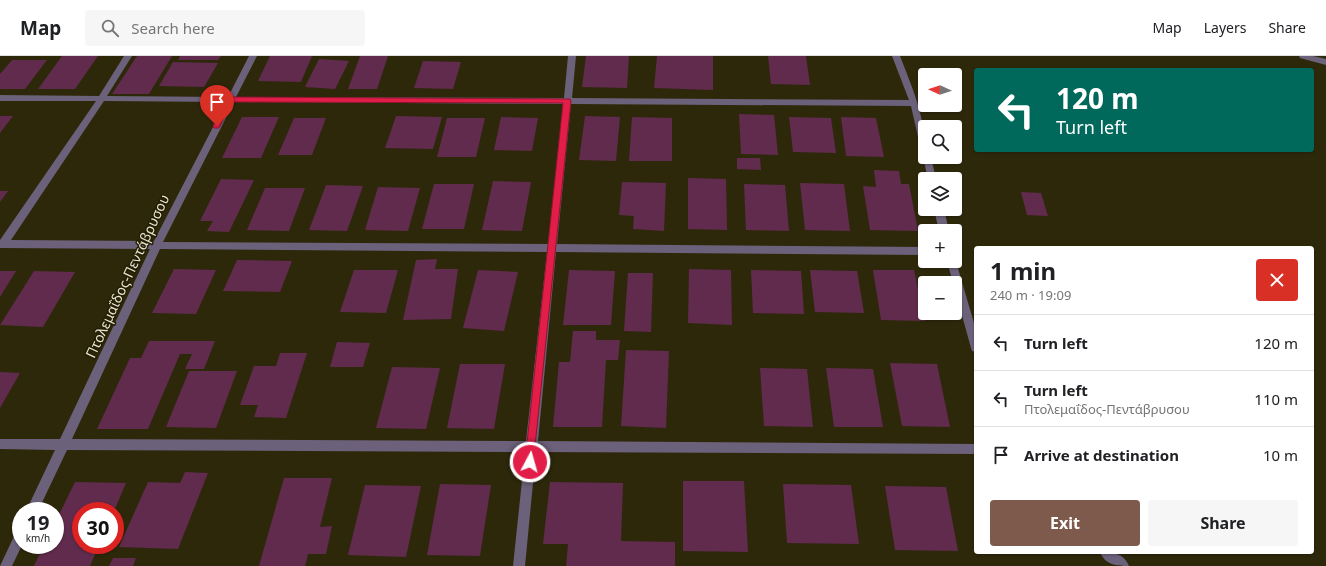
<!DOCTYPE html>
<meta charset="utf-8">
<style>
body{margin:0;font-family:"Noto Sans",sans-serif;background:#f6f6f6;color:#202124;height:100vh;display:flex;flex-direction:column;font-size:15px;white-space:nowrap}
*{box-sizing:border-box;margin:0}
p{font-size:13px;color:#757577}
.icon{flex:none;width:22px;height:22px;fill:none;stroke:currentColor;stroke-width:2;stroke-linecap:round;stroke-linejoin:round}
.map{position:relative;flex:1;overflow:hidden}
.drawer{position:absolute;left:974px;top:190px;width:340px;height:308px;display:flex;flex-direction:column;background:#fff;border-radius:4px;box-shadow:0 1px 3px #0004}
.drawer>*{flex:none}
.hud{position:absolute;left:974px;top:12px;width:340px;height:84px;border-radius:4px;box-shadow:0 1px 3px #0004;background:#00695c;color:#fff;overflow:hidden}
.needle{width:26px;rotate:273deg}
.fabs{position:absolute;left:918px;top:12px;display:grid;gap:8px}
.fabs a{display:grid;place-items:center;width:44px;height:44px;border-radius:4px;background:#fff;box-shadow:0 1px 3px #0004;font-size:20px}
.speed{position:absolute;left:12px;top:446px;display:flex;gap:8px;font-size:20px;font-weight:700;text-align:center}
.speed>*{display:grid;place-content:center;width:52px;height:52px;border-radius:50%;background:#fff;box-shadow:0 1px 3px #0004;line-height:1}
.speed small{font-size:10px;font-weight:400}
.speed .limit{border:6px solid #d22;background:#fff;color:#111}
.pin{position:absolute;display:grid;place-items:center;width:34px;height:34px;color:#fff;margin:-41px -17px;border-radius:50% 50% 50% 0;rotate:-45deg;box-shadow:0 0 4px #0007}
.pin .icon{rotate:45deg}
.me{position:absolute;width:44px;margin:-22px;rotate:6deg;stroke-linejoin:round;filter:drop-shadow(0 0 3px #0008)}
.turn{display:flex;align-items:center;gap:14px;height:84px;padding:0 16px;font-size:18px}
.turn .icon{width:52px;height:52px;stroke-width:2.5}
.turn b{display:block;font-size:28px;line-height:34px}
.round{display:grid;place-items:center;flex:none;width:42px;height:42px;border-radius:4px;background:#f6f6f6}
.headline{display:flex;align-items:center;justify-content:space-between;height:68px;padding:0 16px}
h1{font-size:24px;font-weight:700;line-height:30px}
.primary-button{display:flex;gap:8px;margin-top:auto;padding:8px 16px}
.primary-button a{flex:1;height:46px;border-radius:4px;background:#7e5a4d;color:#fff;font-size:16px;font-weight:700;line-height:46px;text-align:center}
.primary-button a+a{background:#f6f6f6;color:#202124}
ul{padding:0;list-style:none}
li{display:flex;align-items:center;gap:12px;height:56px;padding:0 16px;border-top:1px solid #e0e0e0}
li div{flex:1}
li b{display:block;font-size:15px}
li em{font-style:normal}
header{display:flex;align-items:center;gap:24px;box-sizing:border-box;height:56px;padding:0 20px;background:#fff;border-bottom:1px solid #e0e0e0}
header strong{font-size:19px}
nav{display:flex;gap:22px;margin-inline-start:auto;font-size:14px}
.search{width:280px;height:36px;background:#f6f6f6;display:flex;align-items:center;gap:10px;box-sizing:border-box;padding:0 14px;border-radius:4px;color:#757577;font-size:15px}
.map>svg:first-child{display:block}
</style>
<header>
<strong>Map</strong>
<div class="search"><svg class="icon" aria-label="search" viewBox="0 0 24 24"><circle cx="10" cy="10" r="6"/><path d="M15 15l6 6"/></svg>Search here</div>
<nav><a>Map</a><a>Layers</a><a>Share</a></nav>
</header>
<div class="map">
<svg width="1326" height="510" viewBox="0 0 1326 510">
<rect width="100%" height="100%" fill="#2e280b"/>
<!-- building -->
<path fill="#602b4d" d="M62,0h36l-23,33h-37z
M137,0h35l-23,38h-37z
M180,0h41l-3,4h-40z
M270,0h42l-11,26 -43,-1z
M360,0h28l-11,33h-29z
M586,0h43l-2,32 -45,-1z
M657,0h56v34l-59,-2z
M768,0h38l4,29 -39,-1z
M319,3l30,2 -14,28 -30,-2z
M12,4h35l-22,29h-25v-15z
M423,5l38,1 -8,27 -39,-1z
M173,6l45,1 -14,24 -45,-1z
M739,58l35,1 4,40 -37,-1z
M0,60h13l-13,17z
M396,60l46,1 -9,32 -48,-1z
M585,60l35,1 -4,44 -37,-1z
M242,61h37l-18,41h-39z
M501,61l37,1 -6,33 -38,-1z
M632,61l40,1v43h-43z
M789,61l42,1 5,35 -43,-1z
M841,61l35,1 8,39 -38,-1z
M294,62h32l-14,37h-34z
M447,62h38l-9,39h-39z
M737,102h23l1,12 -24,-1z
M874,114l25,1 2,13h8l9,47 -48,-1 -7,-44 13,1z
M688,122l38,1 1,51 -39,-1z
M221,123l33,1 -25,52 -22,-1 6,-10h-13z
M493,125l38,1 -9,49 -40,-1z
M622,126l44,1 -2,48 -31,-2 1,-13 -15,-1z
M800,127l44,1 6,47 -45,-1z
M434,128h40l-10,45h-42z
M744,128l41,1 4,46 -43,-1z
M326,129l37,1 -16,45 -38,-1z
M378,131l42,1 -12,43 -43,-1z
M265,132h40l-16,43 -42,-1z
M0,135h8l-8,11z
M1021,136l20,1 7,23 -21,-1z
M437,203l-2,10h23l-7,50 -48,1 13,-60z
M237,204l55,1 -12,31 -57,-1z
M174,213l42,1 -20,44 -44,-1z
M689,213l42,1 1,55 -44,-2z
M354,214h44l-12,43 -46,-1z
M478,214l40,2 -14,59 -41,-3z
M569,214l46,1 -4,54h-48z
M751,214l50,1 3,43 -51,-1z
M810,214l47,1 7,42 -49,-1z
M873,214h41l11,51 -44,-1z
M0,215h16l-16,26z
M34,215l41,1 -32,55 -43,-2z
M628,217h25l-2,59 -27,-1z
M573,275h23v9h24l-2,20h-12l-4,67h-49l6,-65h11z
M149,285h66l-11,28h-19l7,-15h-12l-32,75h-51l33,-71h11z
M337,286l33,1 -7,24h-33z
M626,294l43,1 -3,77 -45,-2z
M280,297h27l-21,65 -32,-1 4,-12h-18l14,-39h22z
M890,307l47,1 13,63 -48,-1z
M460,308h45l-11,65 -47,-1z
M392,311l48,1 -14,61 -50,-1z
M760,312l47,1 6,58 -49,-1z
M826,312l47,1 10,58h-49z
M189,315h48l-21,57 -50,-1z
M0,316l20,1 -20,35z
M185,416l23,1 -30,76 -59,-2 29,-65 32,1z
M284,422h48l-12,49 12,-1 -6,28h-18l-3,12h-46z
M683,425h61l4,71 -65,-1z
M75,426l51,1 -12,28h-33v34h18l-9,21h-56l10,-21h11v-22z
M550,426l73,1 -2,58 54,1v24h-109l2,-22h-25z
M440,428l51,1 -11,71 -53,-1z
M783,428l68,1 8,59 -72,-1z
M365,429l56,1 -15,71 -58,-2z
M885,430l61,1 12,64 -63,-1z
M113,502h23l-3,8h-24z"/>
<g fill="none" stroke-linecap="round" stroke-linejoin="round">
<!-- street -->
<path fill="#6b617a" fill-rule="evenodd" d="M124,0h8l-25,40 121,1 21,-41h8l-21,41 328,1 4,-42h8l-4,42 337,2 -17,-44h8c13,34 25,59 25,97l-4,-3 -10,-44 -340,-2 -14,140 368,3v8l-369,-3 -18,189 438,3v10l-440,-2 -11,114h-12l12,-114 -458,-2 -29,61h-12l29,-61 -55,-1v-10h60l90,-190 -150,-1v-8l96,-139h-96v-6l99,1zM104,45l122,1 -72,139 -143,-1zM234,46l329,2 -15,140 -385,-2zM160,193l387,3 -21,189 -454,-2z
M1299,0h14l13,3v6l-26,-7z
M925,98v3h6l5,22h-8l-5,-22z
M934,153h10l5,22h-10z
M955,202l21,72v22l-4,-1 -1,-3 -16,-58v-7h-2l-6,-22h8z
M21,472l1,17 -10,21h-12l17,-36z
M1100,496c12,0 24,1 29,14 -12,0 -24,-1 -29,-14z"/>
</g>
<!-- route -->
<path fill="#e11d48" stroke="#92132f" d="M227,41l343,2 1,2 -38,364 -3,2 -4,-2 -1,-3 38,-359 -331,-1 -13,26h-5l-1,-2z"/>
<g text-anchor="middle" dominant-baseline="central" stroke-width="3" stroke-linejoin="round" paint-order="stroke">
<!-- street labels -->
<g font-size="14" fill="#e8e5d4" stroke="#241e03">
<text transform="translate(127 220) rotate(-65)">Πτολεμαΐδος-Πεντάβρυσου</text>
</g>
</g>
</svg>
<div class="fabs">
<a><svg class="needle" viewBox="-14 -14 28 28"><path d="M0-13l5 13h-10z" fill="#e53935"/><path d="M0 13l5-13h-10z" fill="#757577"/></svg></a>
<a><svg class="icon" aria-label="search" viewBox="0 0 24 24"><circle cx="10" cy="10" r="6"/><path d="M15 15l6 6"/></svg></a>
<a><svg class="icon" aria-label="layers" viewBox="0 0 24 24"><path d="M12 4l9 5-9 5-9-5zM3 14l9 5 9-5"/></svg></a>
<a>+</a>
<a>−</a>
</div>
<div class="speed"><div>19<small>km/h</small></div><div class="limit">30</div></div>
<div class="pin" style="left:217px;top:70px;background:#d93025"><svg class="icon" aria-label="arrive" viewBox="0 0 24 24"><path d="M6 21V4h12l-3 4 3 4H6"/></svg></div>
<svg class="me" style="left:530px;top:406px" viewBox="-20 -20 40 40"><circle r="17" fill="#e11d48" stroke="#fff" stroke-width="3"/><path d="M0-11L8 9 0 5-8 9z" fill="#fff"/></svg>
<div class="hud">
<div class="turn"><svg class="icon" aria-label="left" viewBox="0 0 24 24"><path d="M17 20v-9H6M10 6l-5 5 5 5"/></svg><div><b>120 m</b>Turn left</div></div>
</div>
<section class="drawer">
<div class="headline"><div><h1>1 min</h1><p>240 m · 19:09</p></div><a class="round" style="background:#d93025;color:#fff"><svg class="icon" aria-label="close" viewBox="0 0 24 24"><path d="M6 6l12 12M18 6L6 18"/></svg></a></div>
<ul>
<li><svg class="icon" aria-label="left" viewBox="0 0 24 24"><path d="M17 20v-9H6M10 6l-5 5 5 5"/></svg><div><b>Turn left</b></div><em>120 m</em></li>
<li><svg class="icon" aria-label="left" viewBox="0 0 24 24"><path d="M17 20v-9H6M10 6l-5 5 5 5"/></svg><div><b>Turn left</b><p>Πτολεμαΐδος-Πεντάβρυσου</p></div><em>110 m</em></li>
<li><svg class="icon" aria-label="arrive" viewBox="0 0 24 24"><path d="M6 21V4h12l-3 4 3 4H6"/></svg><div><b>Arrive at destination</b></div><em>10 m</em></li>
</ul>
<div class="primary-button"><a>Exit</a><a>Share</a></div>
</section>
</div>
